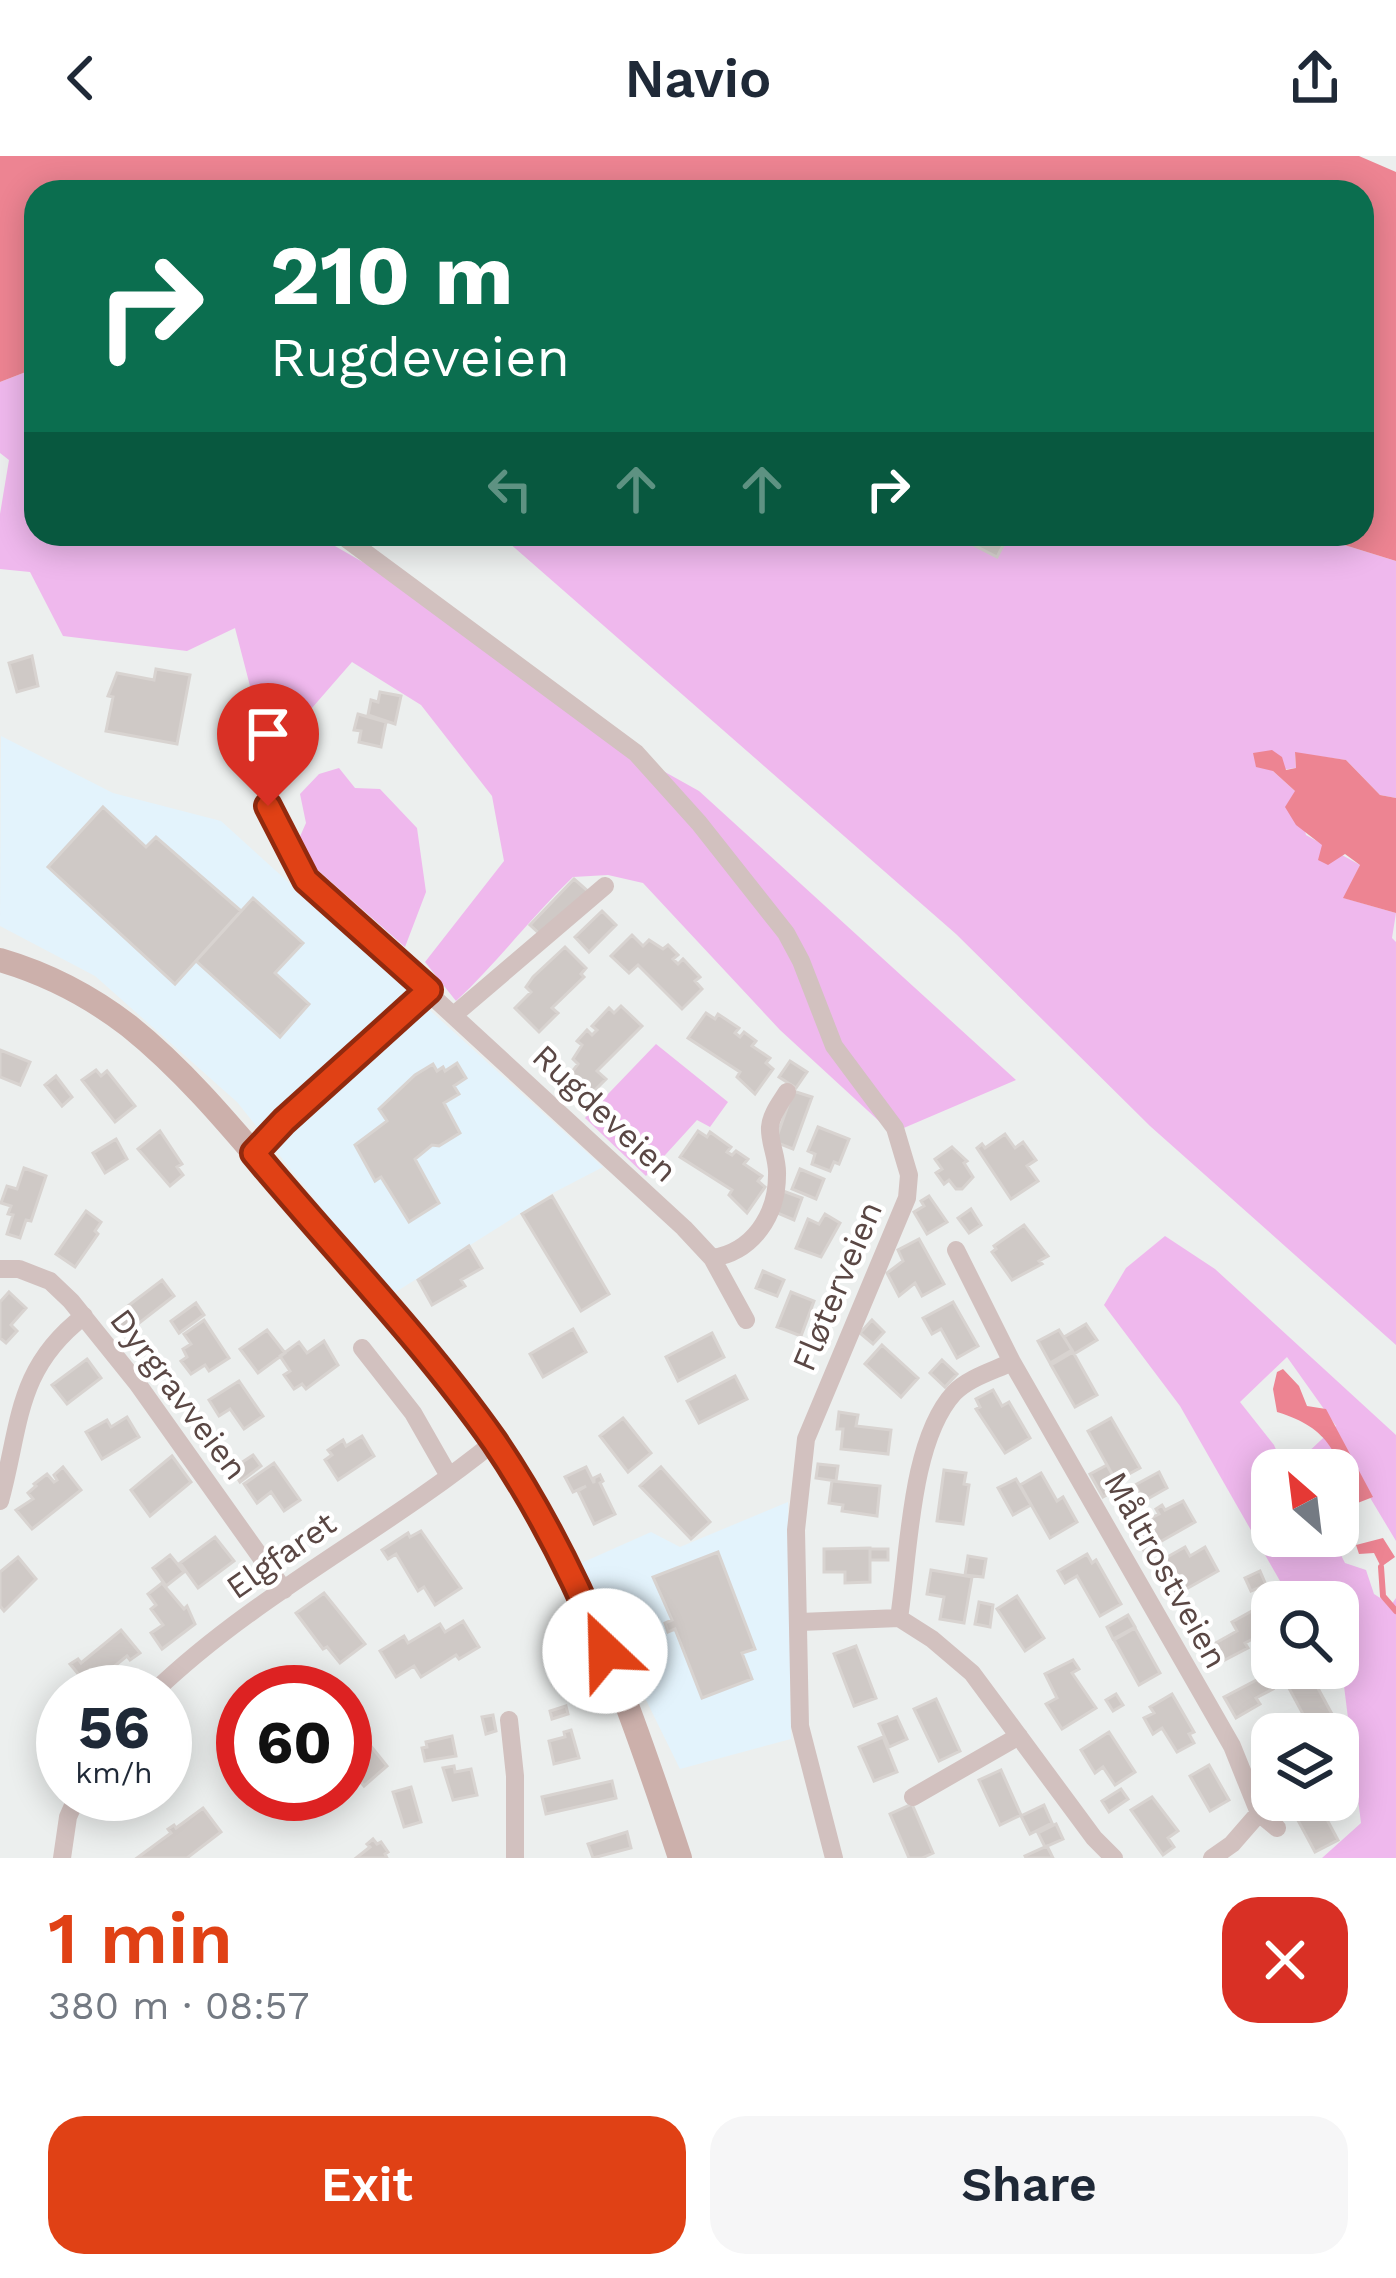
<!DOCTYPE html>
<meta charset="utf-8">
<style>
body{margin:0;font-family:"Work Sans",sans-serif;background:#f6f6f7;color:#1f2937;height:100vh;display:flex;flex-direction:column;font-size:45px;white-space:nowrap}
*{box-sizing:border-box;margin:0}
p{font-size:39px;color:#747a83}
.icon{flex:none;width:66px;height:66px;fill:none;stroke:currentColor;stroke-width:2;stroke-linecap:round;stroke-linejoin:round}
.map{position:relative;height:1702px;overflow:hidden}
.panel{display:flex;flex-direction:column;background:#fff;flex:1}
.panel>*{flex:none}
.banner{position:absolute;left:24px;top:24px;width:1350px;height:366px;border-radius:36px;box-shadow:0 6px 30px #0003;background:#0b6e4f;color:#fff;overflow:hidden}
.needle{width:78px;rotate:332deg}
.fabs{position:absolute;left:1251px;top:1293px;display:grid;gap:24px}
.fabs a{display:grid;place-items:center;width:108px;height:108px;border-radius:24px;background:#fff;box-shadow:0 6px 30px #0003;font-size:60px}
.speed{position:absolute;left:36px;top:1509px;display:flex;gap:24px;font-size:60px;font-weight:700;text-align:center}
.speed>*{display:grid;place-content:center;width:156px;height:156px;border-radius:50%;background:#fff;box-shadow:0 6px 30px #0003;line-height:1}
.speed small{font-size:30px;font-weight:400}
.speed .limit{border:18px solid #d22;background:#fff;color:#111}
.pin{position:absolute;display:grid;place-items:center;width:102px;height:102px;color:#fff;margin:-123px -51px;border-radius:50% 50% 50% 0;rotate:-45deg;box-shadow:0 0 12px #0007}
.pin .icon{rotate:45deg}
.me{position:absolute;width:132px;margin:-66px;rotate:336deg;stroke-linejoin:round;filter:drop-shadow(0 0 9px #0008)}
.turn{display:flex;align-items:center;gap:42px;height:252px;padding:0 48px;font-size:54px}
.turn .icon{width:156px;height:156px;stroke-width:2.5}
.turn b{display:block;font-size:84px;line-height:102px}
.lanes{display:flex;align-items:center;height:114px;padding:0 48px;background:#0003;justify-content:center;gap:60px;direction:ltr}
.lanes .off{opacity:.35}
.round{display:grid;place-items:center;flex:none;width:126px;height:126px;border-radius:36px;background:#f6f6f7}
.overview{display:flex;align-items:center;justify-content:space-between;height:204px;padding:0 48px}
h1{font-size:72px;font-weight:600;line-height:90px;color:#e04115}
.cta{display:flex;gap:24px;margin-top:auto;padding:24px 48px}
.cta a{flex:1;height:138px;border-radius:36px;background:#e04115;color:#fff;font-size:48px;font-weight:600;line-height:138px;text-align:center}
.cta a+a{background:#f6f6f7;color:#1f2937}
header{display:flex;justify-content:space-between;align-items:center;height:156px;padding:0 48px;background:#fff;font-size:54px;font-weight:600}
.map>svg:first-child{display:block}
</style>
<header><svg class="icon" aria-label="back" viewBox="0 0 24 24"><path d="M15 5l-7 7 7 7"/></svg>Navio<svg class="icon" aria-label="share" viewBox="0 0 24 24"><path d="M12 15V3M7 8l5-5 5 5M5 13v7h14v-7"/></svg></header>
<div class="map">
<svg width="1396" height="1702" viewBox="0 0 1396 1702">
<rect width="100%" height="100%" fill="#ecefee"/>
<!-- commercial -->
<path fill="#e3f3fc" d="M1,580l112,57 108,28 382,346 -52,27 -160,101 -154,-193 -142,-126 -95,-50z
M788,1346l3,237 -111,30 -101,-205 72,-32 29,15z"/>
<!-- green -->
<path fill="#efb8ed" d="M36,212v166h278l80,46 219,163 86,48 317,289 -124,53 -112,-103 -137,-147 -35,-8 -35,2c-42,40 -75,85 -117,124l-31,-39 79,-101 -12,-65 -71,-91 -69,-43 -54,62 -48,-38 -15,-58 -48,23 -124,-15 -33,-64 -30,-3v-55l9,-54 -9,-7v-71z
M499,378h810l87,27v237l-16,-3 -34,-35 -51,-7 1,15 -23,3 22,20 11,44 54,30 -16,33 52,15 -4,25 4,4v403l-246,-219 -194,-192z
M339,612l16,20 25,1 37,39 9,64 -21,55 -92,-81 -15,-25 8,-18 -6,-29 19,-20z
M656,888l72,58 -18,25 -13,-7 -51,56 -61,-58z
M1165,1080l50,33 181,166v106l-27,-45 -31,-16v-10h-49l47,-44 -49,-69 -47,45 34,43 11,25h-13v66h59l14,27 21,7 8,24 17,11 5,-7v260h-74l39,-35 -17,-137 -11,-18h5v-66h-46l-112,-196 -76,-101 22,-37z"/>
<!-- water -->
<path fill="#ed8492" d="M0,0h1359l37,16v389l-87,-27h53v-342h-1326v176l-36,14z
M1272,594l10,7 4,13 10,-2 -1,-16 51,8 34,35 16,3v115l-53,-15 17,-33 -15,-11 -17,11 -10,-5 4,-15 -26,-20 -11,-18 10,-16 -22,-20 -17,-4 -3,-14z
M1283,1213l16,17 8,20 19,3 47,88 -18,7c-19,-50 -23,-75 -78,-92l-4,-23 4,-17z
M1383,1382l12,19 -14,10 -7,-14 -15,1 -3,-9z"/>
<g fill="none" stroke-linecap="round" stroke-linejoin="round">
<!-- stream -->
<path stroke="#ed8492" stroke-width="6" d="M1381,1411l2,29 13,15"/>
</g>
<!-- building -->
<path fill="#cfc9c6" stroke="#d8d3d0" stroke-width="3" d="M967,378h42l-12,23 -33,-17z
M32,500l6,30 -21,6 -8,-29z
M156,513l34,6 -13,69 -71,-13 7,-34 -5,-1 9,-23 37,7z
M380,536l21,4 -6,28 -27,-9 3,-15 7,2z
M358,558l28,8 -5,25 -22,-5 2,-11 -7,-1z
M103,651l43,40 10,-10 85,74 -66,73 -127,-117z
M574,723l15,13 -45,46 -14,-13z
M253,742l50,45 -28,30 34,31 -29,33 -84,-76z
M602,755l14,14 -27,27 -14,-15z
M632,779l11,11 6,-6 14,9 5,-4 10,10 -5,4 5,5 5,-5 17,18 -5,4 7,8 -20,20 -44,-44 -9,8 -18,-17z
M565,791l21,21 -5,6 3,3 -32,31 6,5 -19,19 -24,-24 16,-16 -5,-5 7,-10z
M621,850l21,20 -45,45 9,8 -18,18 -20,-20 10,-13 -5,-5 9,-14 -5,-4 10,-11 5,5 5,-5 -5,-4 17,-18 5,5z
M706,857l9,6 3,-5 21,14 -4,5 5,4 4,-5 12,9 -4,5 18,12 -4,5 7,6 -18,25 -18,-17 3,-5 -52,-34z
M0,894l30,12 -10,23 -20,-8z
M790,905l17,11 -11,16 -17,-11z
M457,907l9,15 -12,8 5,8 -15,9 16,30 -21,13 -7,-1 -17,14 24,44 -30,19 -28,-45 -6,4 -20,-36 32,-24 -8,-12 36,-34 18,-11 4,7 6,-4 2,4z
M96,914l5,6 6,-5 28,35 -20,16 -33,-42z
M56,920l16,21 -10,9 -17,-21z
M793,935l19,6 -19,52 -18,-7z
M818,971l31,12 -10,25 -5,-2 -4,9 -18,-7 3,-10 -7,-3z
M160,975l22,33 -5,3 6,8 -13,11 -32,-37z
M698,975l9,6 3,-5 21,15 -4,5 5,3 4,-4 12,8 -4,5 18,12 -4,5 7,6 -18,26 -18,-18 3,-5 -52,-33z
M1005,978l10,14 8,-6 13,18 -9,6 11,15 -27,18 -34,-51 5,-4 3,4z
M116,983l11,20 -22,14 -12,-20z
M952,991l15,14 -3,2 9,14 -11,12h-6l-7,-9 -5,4 -8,-11 6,-4 -7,-10z
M24,1012l22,8 -15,45 -5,-1 -6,18 -13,-4 6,-19 -5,-1 3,-8 -10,-3 6,-17 10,3z
M800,1013l24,10 -8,20 -24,-10z
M783,1035l19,7 -8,22 -19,-8z
M552,1040l57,98 -28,17 -59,-97z
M929,1040l18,26 -20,12 -13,-22 10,-6 -3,-5z
M971,1053l10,16 -12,8 -11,-15z
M86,1055l15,11 -6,9 3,3 -23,33 -19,-13z
M825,1058l15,9 -19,34 -25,-9 12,-29 11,5z
M1024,1069l24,31 -9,5 3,3 -30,16 -20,-28 4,-3 -2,-3z
M919,1083l25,45 -22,12 -7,-13 -16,13 -12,-23 16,-12 -5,-11z
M469,1090l13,22 -21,12 4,6 -33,19 -14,-25z
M763,1115l21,9 -7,16 -21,-8z
M162,1124l12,16 -49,38 -13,-16z
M9,1136l17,16 -15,17 6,6 -11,12 -6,-5v-36z
M791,1136l23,9 -13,35 -24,-9z
M953,1146l25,44 -21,12 -16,-29 -9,5 -9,-16z
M196,1147l8,12 -25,18 -8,-12z
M204,1164l25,38 -20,13 -4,-6 -14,9 -10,-13 6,-4 -4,-8 8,-5 -7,-10z
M872,1164l12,12 -11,12 -13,-11z
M1086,1168l11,16 -23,14 -10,-17z
M573,1173l13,23 -43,25 -13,-23z
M267,1174l18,23 -27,20 -18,-24z
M1059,1174l13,20 -22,13 -12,-22z
M712,1177l12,24 -46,24 -12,-24z
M324,1185l14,24 -32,24 -4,-5 -8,5 -10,-14 6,-4 -10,-15 19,-14 8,11z
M882,1189l36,33 -17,19 -36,-33z
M1073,1196l24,43 -22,12 -24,-42z
M87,1203l14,19 -34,26 -15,-19z
M942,1204l15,14 -12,13 -15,-14z
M735,1220l12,23 -48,24 -12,-22z
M239,1225l24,35 -19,13 -14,-20 -11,7 -10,-16z
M993,1234l9,16 7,-4 21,36 -25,15 -29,-44 4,-2 -4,-8z
M839,1256l19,3 -2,11 35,4 -3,24 -47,-5 2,-20h-6z
M127,1261l12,20 -37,22 -16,-27 21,-12 4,7z
M623,1262l28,35 -23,19 -28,-36z
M1111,1262l29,50 -24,13 -28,-50z
M362,1280l12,20 -36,24 -13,-20 7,-5 -4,-5 15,-10 3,6z
M253,1299l8,11 -21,16 -8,-13z
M172,1300l19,26 -41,34 -19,-26z
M274,1307l26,37 -16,11 -13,-19 -14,11 -13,-19z
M818,1308l20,2 -2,15 -20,-3z
M1107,1309l13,23 -17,9 -13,-23z
M63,1311l18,23 -49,39 -16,-19 17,-11 -5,-6 8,-7 -2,-2 13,-10 7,8 3,-2 -3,-5z
M586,1311l8,16v-5l6,-3 3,6 -3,2 15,31 -21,10 -16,-33 8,-5 -13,6 -8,-15z
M661,1311l49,55 -19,17 -51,-53z
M944,1314l22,3 -2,11 5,1 -6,39 -26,-3z
M1159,1316l8,16 -23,13 -9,-16z
M1041,1317l16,28 6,-4 14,25 -27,16 -30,-53z
M1016,1323l15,26 -18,10 -15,-27z
M832,1325l48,5 -3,30 -35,-5 1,-6 -14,-2z
M1183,1345l12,21 -51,29 -9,-18 8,-4 -3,-5 19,-10 -3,-5 6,-4 3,5z
M421,1375l40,57 -26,17 -11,-18 -6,4 -22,-37 -8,5 -6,-9 26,-17 2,4z
M215,1381l19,24 -36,27 -18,-25z
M1185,1391l5,9 15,-9 13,24 -37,21 3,4 -11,6 -11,-19 9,-5 -9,-18z
M870,1392v34l-25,1v-11h-21v-23z
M870,1393h18v11h-18z
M718,1396l37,97 -13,4 10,26 -50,19 -27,-69 -7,3 -3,-9 7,-3 -19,-43z
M1087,1398l5,9 4,-3 25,44 -21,12 -23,-40 -12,7 -7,-12z
M170,1399l14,17 -18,14 -13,-18z
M968,1400l18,3 -3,18 -18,-2z
M18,1401l18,22 -32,32 -4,-5v-34z
M931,1414l41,7 -8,46 -24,-4 4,-22 -17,-3z
M1260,1415l6,14 -15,6 -6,-13z
M162,1427l22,26 3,-3 8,18 -33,25 -11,-16 12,-8 -12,-16 5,-4 -8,-11z
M324,1437l41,51 -25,19 -13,-16 -4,2 -27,-36z
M1017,1440l27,42 -19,13 -28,-42z
M1270,1445l2,34 -10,5 -2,-5 -15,8 3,5 -27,14 -9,-17 25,-14 -5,-9z
M979,1446l14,3 -3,22 -15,-3z
M1128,1459l7,12 -22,12 -6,-12z
M463,1465l16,26 -20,12 -3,-4 -35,22 -7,-11 -18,11 -16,-26 24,-15 4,7 32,-19 5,8z
M1135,1472l25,45 -21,12 -25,-45z
M121,1474l19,23 -10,7 -3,-4 -38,31 -19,-23 8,-5 3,4z
M856,1490l20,52 -22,8 -20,-52z
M1073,1504l6,9 -7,4 24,35 -34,21 -16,-25 11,-6 -12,-24z
M1307,1512l26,48 -22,13 -27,-50z
M1266,1519l7,14 -17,9 4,6 -24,14 -12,-21z
M315,1522l12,14h-29z
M1116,1538l7,11 -10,6 -7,-11z
M1172,1538l22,38 -5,2 5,9 -17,9 -15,-24 -9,6 -9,-16 10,-5 -4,-6z
M936,1543l24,52 -21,10 -25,-52z
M566,1550l2,8 -16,5 -2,-8z
M345,1558l42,52 -23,20 -19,-23z
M493,1559l3,16 -10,3 -4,-17z
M897,1561l10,22 -18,8 -10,-23z
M571,1574l8,28 -25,6 -5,-23 16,-4 -1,-5z
M1109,1576l26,40 -20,13 -12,-18 -8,6 -14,-23z
M452,1580l4,20 -31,5 -3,-13 5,-1 -1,-5z
M883,1581l14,35 -23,9 -15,-34z
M1209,1609l20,35 -19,11 -20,-35z
M454,1610l1,6 16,-3 6,26 -24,5 -10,-32z
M1001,1614l20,45 -21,10 -21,-45z
M612,1625l4,17 -70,16 -4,-17z
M411,1631l10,35 -17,5 -11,-35z
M1121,1633l7,10 -19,13 -7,-11z
M1152,1641l26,34 -10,7 6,9 -11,8 -32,-45z
M1317,1645l21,39 -23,12 -21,-39z
M912,1648l21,49 -11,5h-13l-19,-44z
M1044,1649l8,18 -22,11 -9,-18z
M203,1652l18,24 -34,26h-50l34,-25 -3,-4 6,-4 2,3z
M1056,1668l7,15 -18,8 -7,-14z
M627,1676l4,16 -38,10 -5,-14z
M373,1683l4,5 4,-2 7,10 -3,2 2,4h-31l14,-11 -3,-3z
M1047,1690l6,12h-27l-1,-2z"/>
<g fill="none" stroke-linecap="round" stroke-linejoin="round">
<!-- minor -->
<path stroke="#d2c1bf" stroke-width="18" d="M340,378l296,219 63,70 87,110 15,28 33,85 61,82 14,47 -2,23 -101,241 -10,91 4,196 34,132
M268,650l38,74 378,348 28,30 34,62
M455,858l150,-128
M254,997l29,-32 146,-131
M956,1094l56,112
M712,1102c41,-6 65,-43 65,-83 1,-17 -8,-32 -7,-48 1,-13 11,-25 17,-35
M0,1113h19l31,12 21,20 66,82 147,207
M362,1192l51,65 36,63
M0,1345c21,-76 15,-132 84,-185
M899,1462l33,21 40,34 122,165 20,20
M800,1466l99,-4c10,-64 11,-177 55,-225 14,-15 39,-22 58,-31l220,384 27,67 18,15
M154,1536c102,-98 231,-161 340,-250
M509,1564l6,56v82
M913,1641l106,-61
M62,1702l6,-41 10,-23
M1212,1702l20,-14 27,-31"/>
<!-- major -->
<path stroke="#ccb0ab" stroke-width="24" d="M0,804c48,14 90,36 129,66 66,53 119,122 175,186 87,100 181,199 244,316 56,104 95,218 132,330"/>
</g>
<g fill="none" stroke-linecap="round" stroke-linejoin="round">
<!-- route casing -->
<g stroke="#922a0e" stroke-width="30">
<path id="route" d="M268,650l38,74 123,110 -145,131 -30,32c80,96 168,186 240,288 45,66 80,136 111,210"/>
</g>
<!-- route -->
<use href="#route" stroke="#e04115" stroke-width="21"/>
</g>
<g text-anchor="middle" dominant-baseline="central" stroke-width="9" stroke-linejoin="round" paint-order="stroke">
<!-- street labels -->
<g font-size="33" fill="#5a4744" stroke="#fff">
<text transform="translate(605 957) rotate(43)">Rugdeveien</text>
<text transform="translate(837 1130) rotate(-67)">Fløterveien</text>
<text transform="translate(179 1238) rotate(53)">Dyrgravveien</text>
<text transform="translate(281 1399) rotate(-35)">Elgfaret</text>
<text transform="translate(1166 1414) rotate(61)">Måltrostveien</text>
</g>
</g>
</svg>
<div class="fabs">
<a><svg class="needle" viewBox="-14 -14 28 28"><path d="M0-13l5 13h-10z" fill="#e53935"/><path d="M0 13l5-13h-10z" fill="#747a83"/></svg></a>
<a><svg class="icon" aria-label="search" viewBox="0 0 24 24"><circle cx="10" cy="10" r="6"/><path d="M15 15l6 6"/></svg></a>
<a><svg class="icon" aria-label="layers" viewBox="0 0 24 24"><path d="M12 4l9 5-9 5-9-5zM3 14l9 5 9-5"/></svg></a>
</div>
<div class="speed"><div>56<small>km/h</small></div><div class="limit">60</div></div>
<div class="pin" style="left:268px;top:650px;background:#d93025"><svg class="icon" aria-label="arrive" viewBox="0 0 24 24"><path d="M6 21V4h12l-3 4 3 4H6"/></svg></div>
<svg class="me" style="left:605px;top:1495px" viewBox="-20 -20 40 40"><circle r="19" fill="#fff"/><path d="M0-13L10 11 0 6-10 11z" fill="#e04115"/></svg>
<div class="banner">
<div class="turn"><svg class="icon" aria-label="right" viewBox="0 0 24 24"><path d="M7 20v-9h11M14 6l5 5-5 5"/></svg><div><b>210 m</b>Rugdeveien</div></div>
<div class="lanes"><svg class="icon off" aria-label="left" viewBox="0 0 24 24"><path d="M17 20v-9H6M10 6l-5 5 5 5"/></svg><svg class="icon off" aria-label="ahead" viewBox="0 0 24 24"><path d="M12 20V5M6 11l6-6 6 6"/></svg><svg class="icon off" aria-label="ahead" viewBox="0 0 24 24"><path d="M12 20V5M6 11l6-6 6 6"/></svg><svg class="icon" aria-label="right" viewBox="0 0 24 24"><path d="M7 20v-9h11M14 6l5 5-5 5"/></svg></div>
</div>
</div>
<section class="panel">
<div class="overview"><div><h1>1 min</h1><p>380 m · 08:57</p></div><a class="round" style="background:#d93025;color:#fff"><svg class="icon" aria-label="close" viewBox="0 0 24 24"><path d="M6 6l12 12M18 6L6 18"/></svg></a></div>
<div class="cta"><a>Exit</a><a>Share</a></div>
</section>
